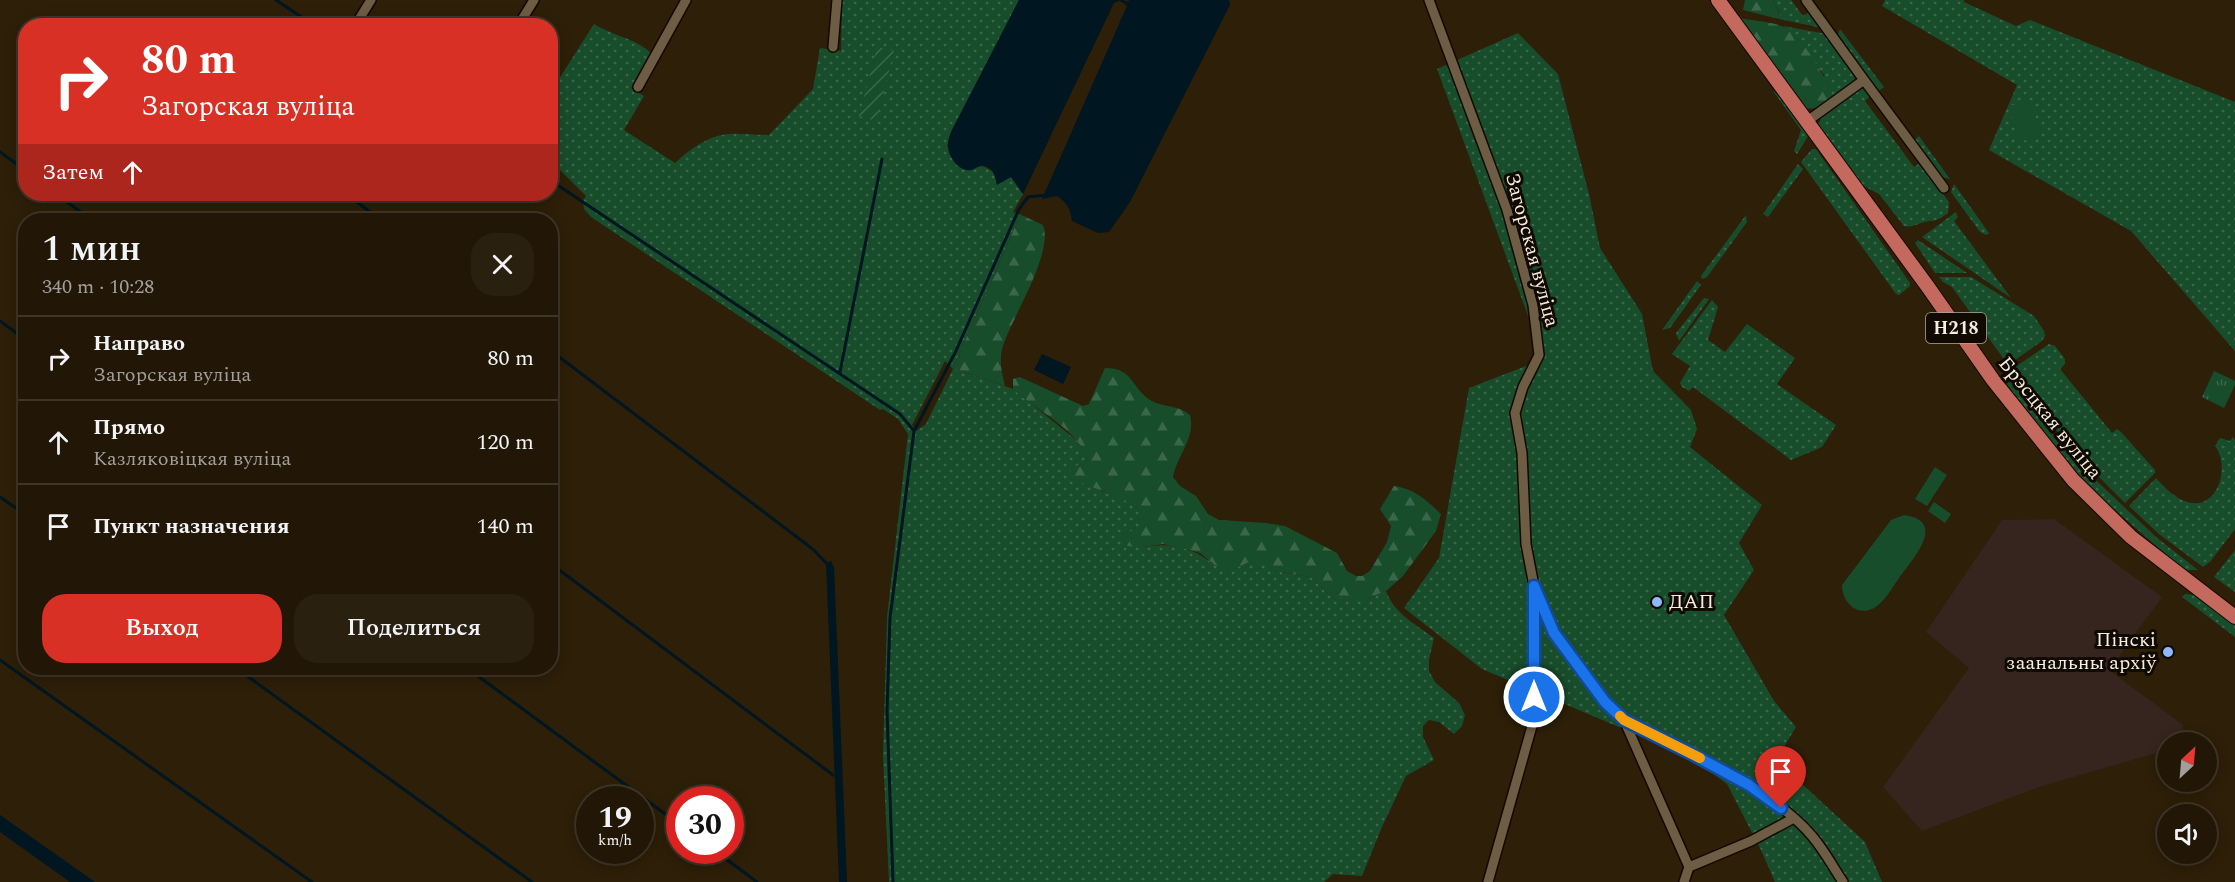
<!DOCTYPE html>
<html lang="ru">
<meta charset="utf-8">
<style>
body{margin:0;font-family:Spectral,serif;background:#2a2010;color:#f1f3f6;height:100vh;display:flex;flex-direction:column;font-size:22px;white-space:nowrap}
*{box-sizing:border-box;margin:0}
p{font-size:20px;color:#a29f9b}
.icon{flex:none;width:33px;height:33px;fill:none;stroke:currentColor;stroke-width:2;stroke-linecap:round;stroke-linejoin:round}
.map{position:relative;flex:1;overflow:hidden}
.panel{position:absolute;left:18px;top:213px;width:540px;height:462px;display:flex;flex-direction:column;background:#221706;border-radius:24px;box-shadow:0 3px 15px #0003,0 0 0 2px #3f3628}
.panel>*{flex:none}
.banner{position:absolute;left:18px;top:18px;width:540px;height:183px;border-radius:24px;box-shadow:0 3px 15px #0003,0 0 0 2px #3f3628;background:#d93025;color:#fff;overflow:hidden}
.needle{width:39px;rotate:26deg}
.fabs{position:absolute;left:2157px;top:732px;display:grid;gap:12px}
.fabs a{display:grid;place-items:center;width:60px;height:60px;border-radius:50%;background:#221706;box-shadow:0 3px 15px #0003,0 0 0 2px #3f3628;font-size:30px}
.speed{position:absolute;left:576px;top:786px;display:flex;gap:12px;font-size:30px;font-weight:700;text-align:center}
.speed>*{display:grid;place-content:center;width:78px;height:78px;border-radius:50%;background:#221706;box-shadow:0 3px 15px #0003,0 0 0 2px #3f3628;line-height:1}
.speed small{font-size:15px;font-weight:400}
.speed .limit{border:9px solid #d22;background:#fff;color:#111}
.pin{position:absolute;display:grid;place-items:center;width:51px;height:51px;color:#fff;margin:-62px -26px;border-radius:50% 50% 50% 0;rotate:-45deg;box-shadow:0 0 6px #0007}
.pin .icon{rotate:45deg}
.me{position:absolute;width:66px;margin:-33px;rotate:0deg;stroke-linejoin:round;filter:drop-shadow(0 0 4px #0008)}
.turn{display:flex;align-items:center;gap:21px;height:126px;padding:0 24px;font-size:27px}
.turn .icon{width:78px;height:78px;stroke-width:2.5}
.turn b{display:block;font-size:42px;line-height:51px}
.then{display:flex;align-items:center;height:57px;padding:0 24px;background:#0003;gap:12px;font-size:22px}
.round{display:grid;place-items:center;flex:none;width:63px;height:63px;border-radius:24px;background:#2a2010}
.overview{display:flex;align-items:center;justify-content:space-between;height:102px;padding:0 24px}
h1{font-size:36px;font-weight:600;line-height:45px}
.button{display:flex;gap:12px;margin-top:auto;padding:12px 24px}
.button a{flex:1;height:69px;border-radius:24px;background:#d93025;color:#fff;font-size:24px;font-weight:600;line-height:69px;text-align:center}
.button a+a{background:#2a2010;color:#f1f3f6}
ul{padding:0;list-style:none}
li{display:flex;align-items:center;gap:18px;height:84px;padding:0 24px;border-top:2px solid #3f3628}
li div{flex:1}
li b{display:block;font-size:22px}
li em{font-style:normal}
.map>svg:first-child{display:block}
</style>
<div class="map">
<svg width="2235" height="882" viewBox="0 0 2235 882">
<defs>
<pattern id="grass-dots" width="8" height="8" patternUnits="userSpaceOnUse" patternTransform="scale(1.5)"><rect width="8" height="8" fill="#184d2c"/><path d="M2 2h.1M6 6h.1" fill="none" stroke="#3a674a" stroke-width="1.8" stroke-linecap="round"/></pattern>
<pattern id="forest-firs" width="22" height="20" patternUnits="userSpaceOnUse" patternTransform="scale(1.5)"><rect width="22" height="20" fill="#184d2c"/><path d="M5 1l3.5 6h-7zM16 11l3.5 6h-7z" fill="#3a674a"/></pattern>
<pattern id="park-tufts" width="24" height="20" patternUnits="userSpaceOnUse" patternTransform="scale(1.5)"><rect width="24" height="20" fill="#184d2c"/><path d="M3 7l-1-3M5 7V3M7 7l1-3M15 17l-1-3M17 17v-4M19 17l1-3" fill="none" stroke="#3a674a"/></pattern>
<pattern id="garden-furrows" width="10" height="10" patternUnits="userSpaceOnUse" patternTransform="scale(1.5)"><rect width="10" height="10" fill="#184d2c"/><path d="M-1 1l2-2M0 10L10 0M9 11l2-2" fill="none" stroke="#3a674a"/></pattern>
</defs>
<rect width="100%" height="100%" fill="#2d1f08"/>
<!-- education -->
<path fill="#36241e" d="M2054,519l108,78 -53,73 74,55 -1,17h-14l-1,8 -125,36 -120,45 -39,-44 86,-119 -43,-36 76,-112z"/>
<!-- grass -->
<path fill="url(#grass-dots)" fill-rule="evenodd" d="M842,0h177l-67,130 -5,16 22,24c17,-7 13,-3 27,3 5,2 10,3 15,4l12,17 -10,18 4,1 1,7 -65,148 60,21 62,50 10,13 2,9 -3,4 -9,1 24,24 23,8 17,11v20l-17,5 21,13c30,-5 49,0 73,19l37,-7 21,12 37,6 18,18 39,3 18,-7c8,22 29,33 48,47l-5,22v11l6,11 24,21 6,12 -3,11 -8,8 -15,-12 -10,-2 -6,6v11l11,23 -28,16 -24,51 -20,49 -29,-2 -9,8h-435l-6,-127 4,-138 21,-183 -10,-15 -15,-10 -3,1 -289,-193 -7,-8 -1,-9 3,-4 -35,-35 -1,-68 44,-69c19,12 41,14 57,29l-20,35 13,8 -20,34 51,33c15,-14 34,-28 55,-29 12,-1 26,1 39,1l44,-46 7,-41 21,3zM945,361l8,8 -27,55 -10,7 -4,-6z
M1773,0h18l12,16 6,-4 13,16 -43,-9 1,-5z
M1885,0h79v2l52,24 14,-6 205,82v249l-104,-120 -142,-81 28,-65 -135,-79z
M1783,26l44,8 28,39 -1,10 -27,19 -3,-27 -25,-35z
M1840,29l44,58 -5,4 -42,-55z
M1518,33l40,41 31,120 11,54 42,66 11,57 38,39 6,19 -7,18 72,58 -23,38 15,27 -30,45 50,86 22,26 -20,33 89,82 17,40h-107l-14,-32 -34,-66 -35,-26 -210,-89 -78,-61 35,-50 30,-170 75,-29 -107,-290z
M1860,88l8,3 2,5 -5,5 49,66 6,-4 29,39 -1,11c-11,8 -11,7 -24,9 -8,2 -11,6 -20,4l-25,-32 -21,-11 -40,-58 4,-9z
M1773,91l9,6 26,36 -1,5 -10,16 -3,-3 7,-21z
M1919,136l31,43 -9,-2 -27,-37z
M1812,149h4l94,134v3l-11,9 -3,-1 -95,-132z
M1798,164l5,5 -35,48 -5,-3z
M1954,184l35,49 -3,2 -6,-3 -29,-40z
M1956,212l2,5 -4,4 57,77 -89,-61z
M1746,215l1,7 -40,55 -5,2 -1,-3z
M1918,240l49,33h-32l-20,-30z
M1939,277h32l63,39 10,15 1,5 -3,5 -34,24 -56,-78 -9,-5z
M1697,281l4,4 -31,43 -8,2z
M1704,298l5,1 -30,42 -3,-8z
M1712,300l6,7 -10,33 17,12 22,-28 48,34 -18,26 59,41 -14,22 -31,13 -98,-73 -4,4 -7,-4 -2,-4 10,-17 -18,-12z
M2049,344l6,2 10,13v5l-5,5 52,64 5,-4 4,3 34,38v3l-30,30 -57,-57 -56,-77z
M2009,371l55,79 92,87 42,33h-12l-10,-7 -92,-80 -79,-101v-5z
M2233,437l2,3v89l-25,33 -7,5 -44,-33 -30,-28 27,-28c53,62 79,-7 59,-32l5,-8 10,3z
M2235,550v42l-21,-15z
M2185,594l9,1 41,28v14l-53,-40z"/>
<!-- forest -->
<path fill="url(#forest-firs)" d="M1745,0h28l7,15 -1,4 -36,-9z
M1740,18c13,3 29,3 41,8 20,7 42,48 51,66 -6,13 -16,20 -31,15z
M1017,213l26,12c11,29 -32,93 -41,124 -3,12 0,25 3,37l-52,-18 65,-148z
M1105,368c26,0 25,15 41,29 14,12 30,6 44,18 6,23 -13,40 -17,62l7,9 16,10 12,18 11,6 47,3 19,3 52,27 10,18 9,5h6l8,-5 17,-29 4,-16 -11,-17 14,-23c21,3 32,14 47,28l-5,17 -33,45 -17,15 -18,7 -21,1 -18,-4 -18,-18 -37,-6 -21,-11 -23,11 -14,-5 -16,-13 -17,-5 -20,-4 -20,3 -16,-1 -5,-12 17,-6v-19c-20,-14 -44,-20 -67,-30l-2,-9 5,-4 9,-1 3,-4c-6,-31 -53,-51 -74,-72v-10l7,-2 63,29 6,-2z"/>
<!-- park -->
<path fill="url(#park-tufts)" d="M2214,371l21,10v4l-11,23 -22,-11z"/>
<!-- garden -->
<path fill="url(#garden-furrows)" d="M877,47l17,4 -18,70 -17,-5z"/>
<!-- pitch -->
<path fill="#184d2c" d="M2030,100l11,36 -22,6 -10,-36z
M1935,467l12,8 -20,31 -12,-7z
M1934,502l17,12 -6,9 -17,-12z
M1904,515c45,6 7,46 -5,63 -7,10 -16,26 -27,31 -17,7 -30,-8 -30,-24l49,-65z"/>
<!-- water -->
<path fill="#001620" d="M1019,0h102l-7,3 -91,191 -12,-17 -14,8c-2,-8 -3,-17 -13,-19 -5,-1 -8,3 -13,4 -13,2 -24,-15 -23,-26 0,-5 2,-10 4,-14z
M1130,0h99l1,5 -100,197 -21,30 -11,1 -26,-12c-2,-13 -4,-17 -15,-25l-15,3 85,-193 -3,-3z
M1042,354l29,13 -8,17 -29,-14z
M831,561l3,6 13,315h-8l-13,-319z
M0,815l95,67h-25l-70,-50z"/>
<g fill="none" stroke-linecap="round" stroke-linejoin="round">
<!-- stream -->
<path stroke="#001620" stroke-width="3" d="M276,0l39,26
M1121,0l7,4
M0,152l26,19
M550,180l350,234 14,17
M56,194l36,26
M346,194l35,26
M0,321l26,19
M550,350l264,200 12,13
M840,372l42,-213
M0,497l26,18
M550,563l283,212
M0,660l312,222
M236,668l296,214
M467,668l213,157
M714,850l43,32
M893,882l-6,-171 3,-93 24,-187 41,-78 64,-144 9,-12 18,-2"/>
<!-- street casing -->
<g stroke="#150800" stroke-width="12">
<path id="street" d="M1429,0l78,210 26,95 6,50 -16,32 -8,26 7,40 4,91 8,42 20,47 51,69 19,18 65,147
M1806,0l58,80 -58,42
M358,26v-5l13,-21
M518,26l16,-26
M833,47l4,-47
M1864,80l80,108
M638,87l48,-87
M1624,720c58,29 146,67 188,116 12,14 21,31 31,46
M1689,867l62,-26 43,-23
M1488,882l46,-163v-127
M1684,882l5,-15"/>
</g>
<!-- primary casing -->
<g stroke="#150800" stroke-width="16">
<path id="primary" d="M1718,0l210,287 65,93 80,100 58,57 104,80"/>
</g>
<!-- street -->
<use href="#street" stroke="#6e5d45" stroke-width="9"/>
<!-- primary -->
<use href="#primary" stroke="#c3695e" stroke-width="14"/>
</g>
<g fill="none" stroke-linecap="round" stroke-linejoin="round">
<!-- route casing -->
<g stroke="#114b97" stroke-width="15">
<path id="route" d="M1534,697v-111l20,47 51,69 19,18 66,33 59,32 32,23"/>
</g>
<!-- route -->
<use href="#route" stroke="#1a73e8" stroke-width="10"/>
<!-- slow -->
<path stroke="#f59e0b" stroke-width="10" d="M1620,716l4,4 76,38"/>
</g>
<!-- markers -->
<g fill="#90b8fd" stroke="#100a03" stroke-width="2">
<circle cx="1657" cy="602" r="6"/>
<circle cx="2168" cy="652" r="6"/>
</g>
<g text-anchor="middle" dominant-baseline="central" stroke-width="6" stroke-linejoin="round" paint-order="stroke">
<!-- shield labels -->
<rect fill="#100a03" stroke="#b1a89d" stroke-width="1.5" x="1926" y="313" width="60" height="30" rx="4.5"/>
<g font-size="18" font-weight="bold" fill="#f6ecdf">
<text x="1956" y="328">Н218</text>
</g>
<!-- street labels -->
<g font-size="20" fill="#f6ecdf" stroke="#100a03">
<text transform="translate(1532 250) rotate(75)">Загорская вуліца</text>
<text transform="translate(2050 418) rotate(51)">Брэсцкая вуліца</text>
</g>
<!-- poi labels -->
<g font-size="20" fill="#f6ecdf" stroke="#100a03" text-anchor="start">
<text x="1669" y="602">ДАП</text>
<text x="2156" y="640" text-anchor="end">Пінскі<tspan x="2156" dy="23">заанальны архіў</tspan></text>
</g>
</g>
</svg>
<div class="fabs">
<a><svg class="needle" viewBox="-14 -14 28 28"><path d="M0-13l5 13h-10z" fill="#e53935"/><path d="M0 13l5-13h-10z" fill="#a29f9b"/></svg></a>
<a><svg class="icon" aria-label="sound" viewBox="0 0 24 24"><path d="M4 9h4l5-4v14l-5-4H4zM17 9q2 3 0 6"/></svg></a>
</div>
<div class="speed"><div>19<small>km/h</small></div><div class="limit">30</div></div>
<div class="pin" style="left:1781px;top:808px;background:#d93025"><svg class="icon" aria-label="arrive" viewBox="0 0 24 24"><path d="M6 21V4h12l-3 4 3 4H6"/></svg></div>
<svg class="me" style="left:1534px;top:697px" viewBox="-20 -20 40 40"><circle r="17" fill="#1a73e8" stroke="#fff" stroke-width="3"/><path d="M0-11L8 9 0 5-8 9z" fill="#fff"/></svg>
<div class="banner">
<div class="turn"><svg class="icon" aria-label="right" viewBox="0 0 24 24"><path d="M7 20v-9h11M14 6l5 5-5 5"/></svg><div><b>80 m</b>Загорская вуліца</div></div>
<div class="then">Затем<svg class="icon" aria-label="ahead" viewBox="0 0 24 24"><path d="M12 20V5M6 11l6-6 6 6"/></svg></div>
</div>
<section class="panel">
<div class="overview"><div><h1>1 мин</h1><p>340 m · 10:28</p></div><a class="round"><svg class="icon" aria-label="close" viewBox="0 0 24 24"><path d="M6 6l12 12M18 6L6 18"/></svg></a></div>
<ul>
<li><svg class="icon" aria-label="right" viewBox="0 0 24 24"><path d="M7 20v-9h11M14 6l5 5-5 5"/></svg><div><b>Направо</b><p>Загорская вуліца</p></div><em>80 m</em></li>
<li><svg class="icon" aria-label="ahead" viewBox="0 0 24 24"><path d="M12 20V5M6 11l6-6 6 6"/></svg><div><b>Прямо</b><p>Казляковіцкая вуліца</p></div><em>120 m</em></li>
<li><svg class="icon" aria-label="arrive" viewBox="0 0 24 24"><path d="M6 21V4h12l-3 4 3 4H6"/></svg><div><b>Пункт назначения</b></div><em>140 m</em></li>
</ul>
<div class="button"><a>Выход</a><a>Поделиться</a></div>
</section>
</div>
